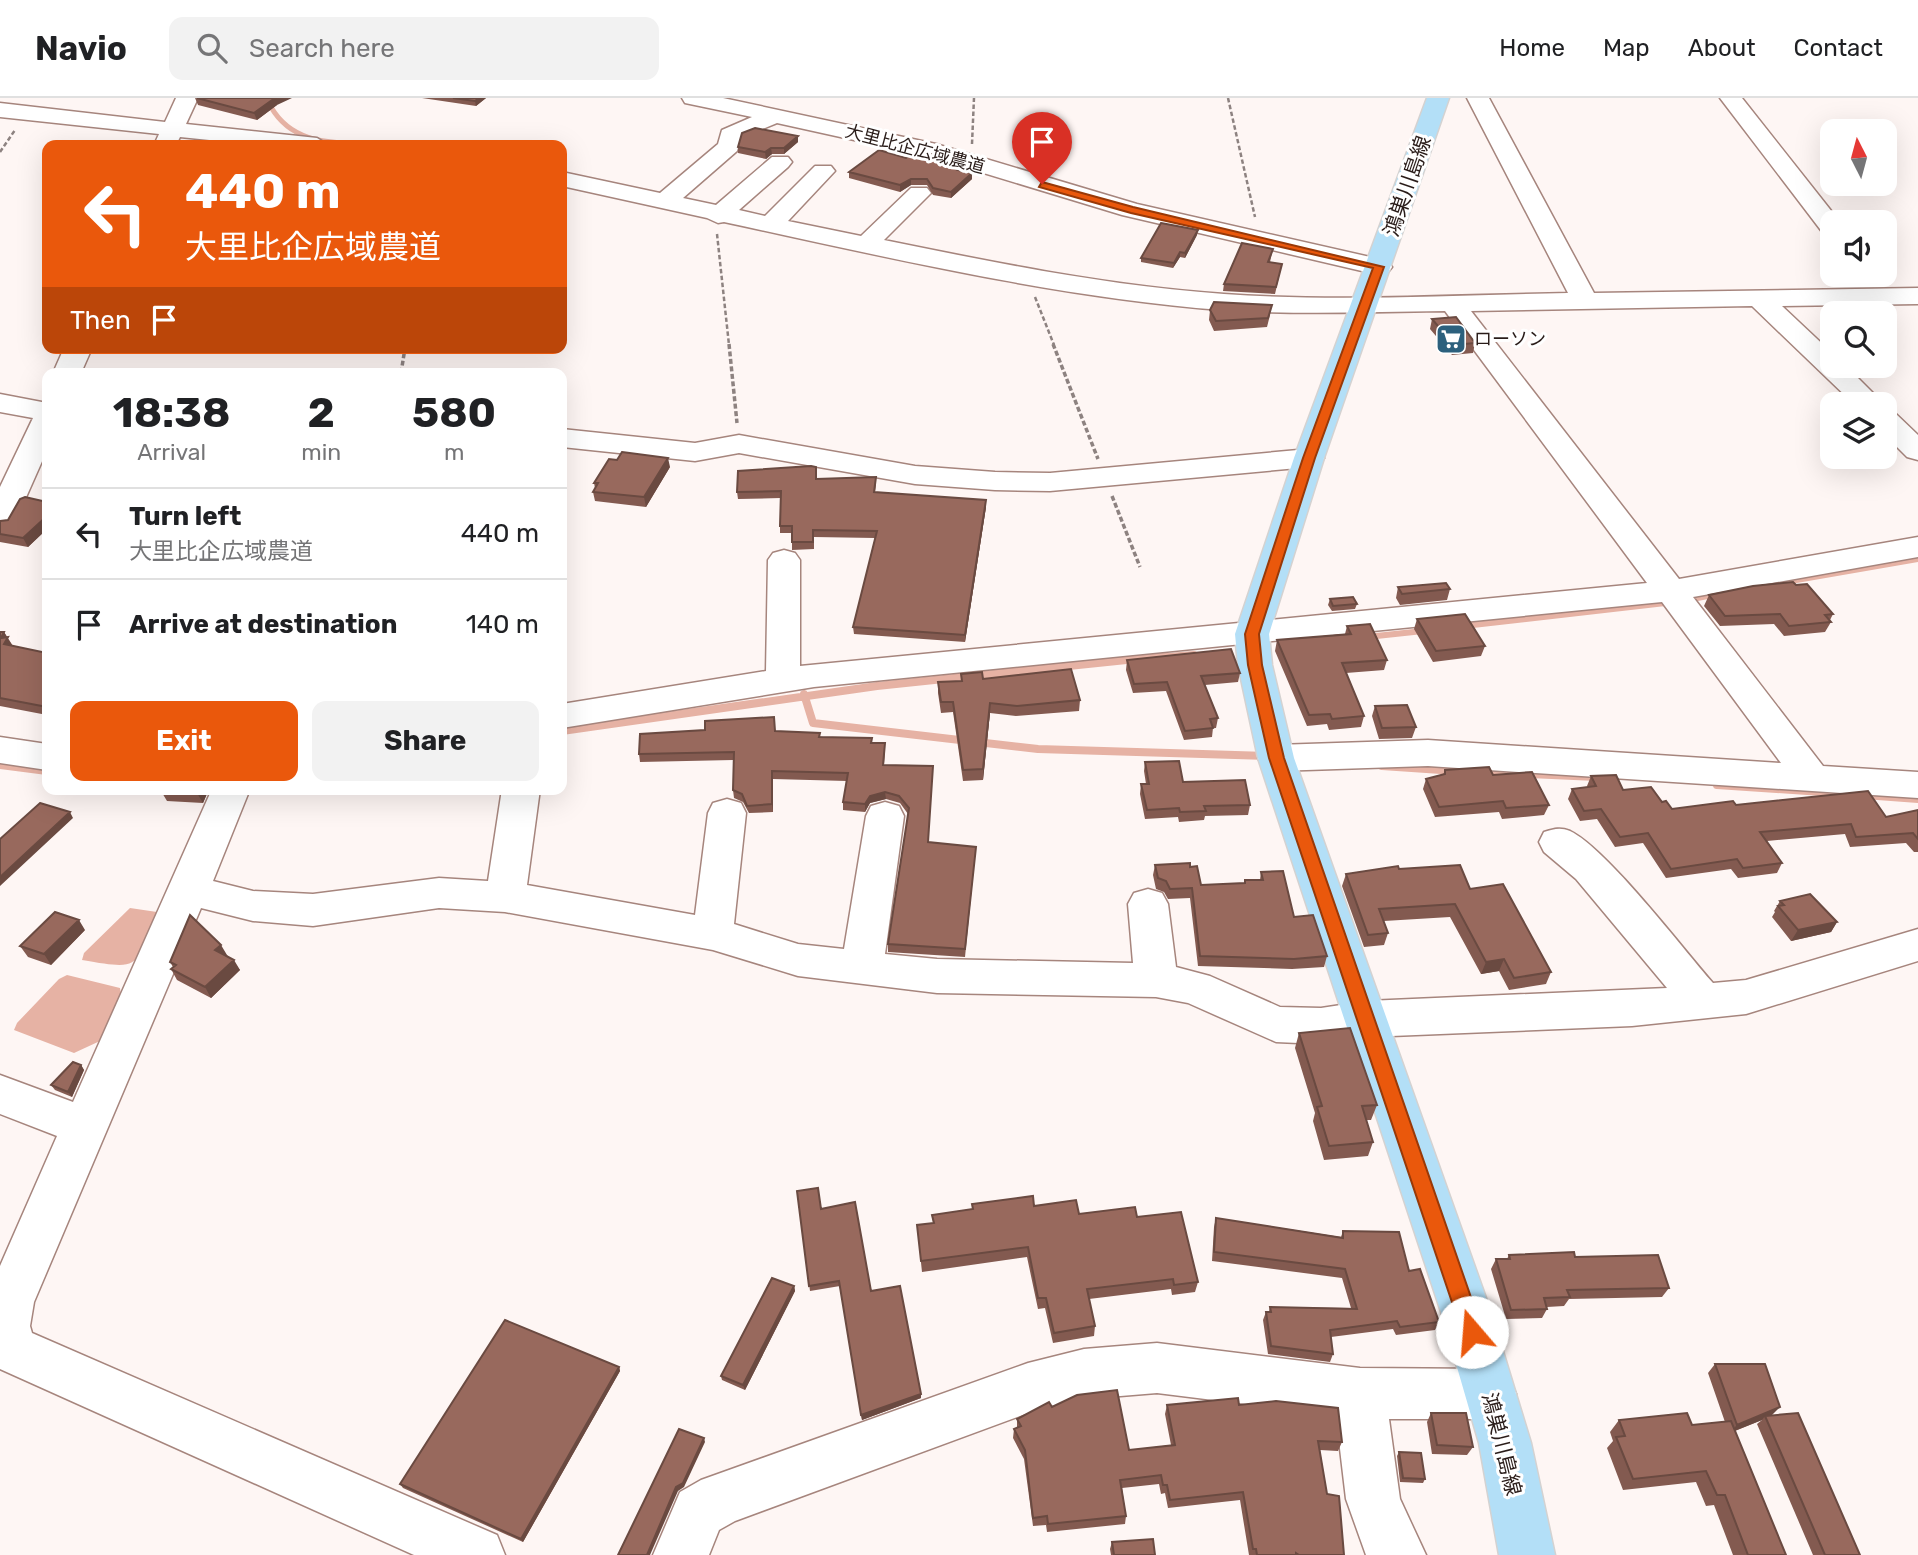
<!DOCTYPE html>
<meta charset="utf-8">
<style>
body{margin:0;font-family:Rubik,"Noto Sans JP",sans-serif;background:#f2f2f2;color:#202124;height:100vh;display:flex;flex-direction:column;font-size:26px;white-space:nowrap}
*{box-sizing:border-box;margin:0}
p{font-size:23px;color:#757577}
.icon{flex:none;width:38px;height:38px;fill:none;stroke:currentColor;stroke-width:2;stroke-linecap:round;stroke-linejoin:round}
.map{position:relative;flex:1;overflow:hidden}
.sheet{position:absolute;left:42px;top:270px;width:525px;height:427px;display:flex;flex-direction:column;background:#fff;border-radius:14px;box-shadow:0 7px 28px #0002}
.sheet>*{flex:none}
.banner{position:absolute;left:42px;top:42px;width:525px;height:214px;border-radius:14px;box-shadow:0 7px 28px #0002;background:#ea580c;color:#fff;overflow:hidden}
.needle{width:46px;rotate:354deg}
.fabs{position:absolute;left:1820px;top:21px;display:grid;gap:14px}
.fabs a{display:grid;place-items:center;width:77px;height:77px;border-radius:14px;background:#fff;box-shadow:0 7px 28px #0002;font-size:35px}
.pin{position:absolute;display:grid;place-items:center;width:60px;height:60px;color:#fff;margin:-72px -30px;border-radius:50% 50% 50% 0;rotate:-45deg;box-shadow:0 0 7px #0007}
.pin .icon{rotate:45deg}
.me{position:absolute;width:77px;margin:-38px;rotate:342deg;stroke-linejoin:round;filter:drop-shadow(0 0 5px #0008)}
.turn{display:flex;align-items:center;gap:24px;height:147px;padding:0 28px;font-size:32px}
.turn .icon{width:91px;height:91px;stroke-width:2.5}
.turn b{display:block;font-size:49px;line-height:60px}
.then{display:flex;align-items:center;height:66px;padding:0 28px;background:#0003;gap:14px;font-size:26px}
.eta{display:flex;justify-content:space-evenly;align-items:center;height:119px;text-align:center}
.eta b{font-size:42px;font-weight:700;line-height:49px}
.cta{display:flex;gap:14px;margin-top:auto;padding:14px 28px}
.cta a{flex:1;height:80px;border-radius:14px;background:#ea580c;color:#fff;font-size:28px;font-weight:700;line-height:80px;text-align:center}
.cta a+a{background:#f2f2f2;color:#202124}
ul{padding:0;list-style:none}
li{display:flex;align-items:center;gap:21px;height:91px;padding:0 28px;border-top:2px solid #e0e0e0}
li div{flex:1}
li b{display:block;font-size:26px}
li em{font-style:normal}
header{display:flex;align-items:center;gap:42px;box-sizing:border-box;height:98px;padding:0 35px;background:#fff;border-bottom:2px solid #e0e0e0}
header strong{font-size:33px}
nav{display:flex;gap:38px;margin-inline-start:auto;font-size:24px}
.search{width:490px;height:63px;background:#f2f2f2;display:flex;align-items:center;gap:18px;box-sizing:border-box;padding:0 24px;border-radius:14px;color:#757577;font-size:26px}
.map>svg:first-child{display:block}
</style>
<header>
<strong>Navio</strong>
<div class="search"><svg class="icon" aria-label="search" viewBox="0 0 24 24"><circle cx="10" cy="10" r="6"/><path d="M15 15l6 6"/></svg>Search here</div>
<nav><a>Home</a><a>Map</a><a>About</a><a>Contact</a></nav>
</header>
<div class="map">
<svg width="1918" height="1457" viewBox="0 0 1918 1457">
<rect width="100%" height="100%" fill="#fef6f4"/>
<!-- water -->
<path fill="#e6b2a4" d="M130,810l27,4c-24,55 -12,59 -75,48l2,-7z
M67,877l53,13 1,7 -21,46 -26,12 -60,-23 3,-7 42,-44z"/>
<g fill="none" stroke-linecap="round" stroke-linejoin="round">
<!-- stream-far2 -->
<path stroke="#e6b2a4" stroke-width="5" d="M263,7l8,2c22,38 61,35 100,38"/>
<!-- stream-far1 -->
<path stroke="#e6b2a4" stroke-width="6" d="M1773,486l145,-25
M1687,502l31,-6
M1464,528l210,-24
M1367,539l56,-6
M1142,560l52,-4"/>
<!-- stream -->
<path stroke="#e6b2a4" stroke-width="8" d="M804,596l9,29 225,26 230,7
M562,633l315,-45 288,-30
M0,667l47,6
M1382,668l74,5
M1483,674l113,5
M1717,687l134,9
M1864,697l54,4"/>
<!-- minor casing -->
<g stroke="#a6857d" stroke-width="3">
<path id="minor" d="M176,0h22l-12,26 131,14 11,7h-70l-78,-8 -4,8h-22l5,-11 -159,-17v-14l165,19z
M682,0h41l213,46 201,60 242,55 9,3 4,5 -4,5 -9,3 -257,-60 -191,-58 -154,-34 -36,15 -4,13 -54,47 33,7 56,-48h16l4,5 -4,5 -49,43 26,6 50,-50h16l4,5 -47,50 73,15 50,-48h16l4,5 -47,47c112,23 226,46 340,54 114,8 230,1 344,-1l-101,-195h22l105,195 324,-5v16l-136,2 50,47v13h14l38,38h-30l-102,-98 -281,5 208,268 239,-42v20l-225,40 130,169 95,6v26l-490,-32 -152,5 -13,-4 -5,-9 5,-9 13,-4 152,-5 353,23 -119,-161 -848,85 -252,41v-24l204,-33 2,-111 5,-7 11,-3 11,3 5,7v106l847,-83 -202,-272c-74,1 -149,4 -223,-1 -168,-13 -336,-53 -498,-88l-6,1 -11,-5 -145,-32v-14l98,21 58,-49 4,-14 30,-13 -67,-14z
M1720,0h22l98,124h-8v13l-9,-2z
M64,250h28l-11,25h-28z
M0,296l47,9v47l-31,70 -5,7 -11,2v-42l33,-69 -33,-6z
M1885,312l10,3 23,22v25l-11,-3 -22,-22z
M562,331l133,14 44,-8 176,31 80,6 55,1 259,-24 11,3 4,6 -4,6 -11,3 -259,24 -55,-1 -80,-6 -176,-31 -44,8 -133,-14z
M0,639l47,7v26l-47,-7z
M212,691h38l-37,92 40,10 60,3 126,-16 49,3 14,-92h38l-13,96 168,30 13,-102 5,-10 14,-4 14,4 5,10 -12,111 64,20 46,5 22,-133 5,-10 14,-4 14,4 5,10 -19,138 52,5 196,4 -5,-59 6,-11 14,-4 14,4 6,11 8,63 34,9 70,31 41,1 46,-7 300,-13 -91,-109 -32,-27 -5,-10 5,-10c10,-3 16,-5 26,-1 36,17 113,118 143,152l33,-3 172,-51v32l-172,53 -114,12 -265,11 -46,7 -45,-2 -88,-39 -32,-6 -219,-4 -139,-17 -85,-26 -208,-38 -66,-4 -126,18 -60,-5 -52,-13 -167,394 -4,24 2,7 465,202 8,20h-91l-414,-186v-103l57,-130 -57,-22v-39l73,27z
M1157,1245l203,25 130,1 18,7 8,18 -8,18 -18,7h-101l11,80 26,56h-60l-20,-56 -10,-84 -179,-22 -73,6 -56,14 -293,108 -16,9 -10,25h-56l27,-63 21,-12 327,-117 56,-14z"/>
</g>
<!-- major casing -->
<g stroke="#d4d2d1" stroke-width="3">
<path id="major" d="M1427,0h22l-125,360 -55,176 3,31 22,93 197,554 40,131 24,112h-56l-20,-112 -38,-131 -183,-554 -20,-93 -3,-31 59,-176z"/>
</g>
<!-- path-far1 -->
<path stroke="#8d8280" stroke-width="2.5" stroke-dasharray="4.5 2.5" stroke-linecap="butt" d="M1228,0l27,119
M972,46l2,-46
M0,54l15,-22
M717,136l12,111
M1035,199l19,48"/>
<!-- path -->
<path stroke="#8d8280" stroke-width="3.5" stroke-dasharray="5 2.5" stroke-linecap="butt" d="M729,246l8,79
M1053,246l45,115
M401,275l4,-25
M1112,398l28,71"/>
<!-- minor -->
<use href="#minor" fill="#fff" fill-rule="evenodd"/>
<!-- major -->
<use href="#major" fill="#b3dff7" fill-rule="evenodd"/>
</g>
<!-- wall -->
<path fill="#835a50" d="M195,0l82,7 -20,15 -59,-15z
M422,0h64l-10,8z
M798,44l-14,12h-12l-6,5 -28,-6v-6z
M906,60l61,6v7h-1l6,8 -21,19 -18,-3 -6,-10h-16l-11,7 -51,-14v-6z
M1197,137l-12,23 -5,-1 -7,11 -32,-6v-4z
M1273,151l-3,13 12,2 -7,30 -52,-3 1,-7z
M1210,212l60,5 -3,12 -53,4 -5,-11z
M1432,221l43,24 -2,10 -21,2 -22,-26z
M670,369l-24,40 -51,-6 -2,-9 2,-4 -1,-5z
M817,381l59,5 -1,8 111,15 -21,135 -111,-8 -1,-7 22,-89 -61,-1v12l-22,1v-17h-12v-35l-42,1 -1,-7z
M47,404v27l-19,18 -28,-5v-21l8,-1z
M1796,487l37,29 -3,6 1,2 -6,10 -41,4 -10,-12 -54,2 -16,-20 5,-11z
M1398,489l52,2 -3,11 -47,5 -4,-7z
M1330,501l27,5 -2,5 -23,2 -4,-6z
M1417,521l68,27 -4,10 -48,6 -19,-33z
M1347,528l40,34 -3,10 -38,3 18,43 -3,11 -32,3 -2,-6 -20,2 -32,-75 2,-11 68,-6z
M0,534h4l9,14 34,7v62l-47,-9z
M1127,562l113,13 -2,9 -33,3 13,33 -2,10h-3l-1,9 -28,3 -18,-49 -33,2 -7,-23z
M961,576l119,26 -1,11 -63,5 -26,-3 -7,67 -20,1 -10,-69 -12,1 -3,-20v-11l23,-1z
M1375,608l41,21 -4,11 -33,1 -7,-23z
M774,619l1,14 97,12 13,8 -1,14 49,1 -5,76 48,5 -11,110 -77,-5v-8l20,-130 -8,-11 -14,-4 -16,4 -5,9 -22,-2v-8l4,-21 -74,-2v33l-24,1 -6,-11 -9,-4 -1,-8v-30l-93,2 -1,-8 66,-24z
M1145,664l38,20 67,23 -2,10 -43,1 -1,4 -25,2 -1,-5 -33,2 -5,-25 1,-10h5l-2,-13z
M1445,672l48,5 56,30 -5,10 -42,4 -3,-7 -64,5 -12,-28 3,-10 17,-4z
M1591,678l32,14 39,12 10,7 64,-4 150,12 32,-7v42h-4l-8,-9 -56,4 -5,-13 -78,7 15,22 -5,10 -39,5 -7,-9 -65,9 -23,-35 -28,4 -18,-28 -17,2 -12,-22 4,-10 16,-2 -1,-1z
M162,691h47l-6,14 -36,-2 -6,-10z
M1155,767l35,2 11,18 43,-2 1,-3h15l1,-8 33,45 33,39 -3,11 -32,2 -94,-3 -8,-68 -22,1 -4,-7 -8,-3 -3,-14z
M1399,771l71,20 81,83 -5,12 -37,6 -10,-19 -18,3 -31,-57 -66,4 4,12 -4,12 -20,2 -22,-61 4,-12z
M1780,803l57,21 -6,10 -40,9 -19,-24 3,-5 -1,-1z
M85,832l-34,35 -23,-8 -8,-11z
M227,857l13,15 -29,28 -34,-18 -6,-11 2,-2 -3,-5z
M1299,935l78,72 -6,15h-5l7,22 -5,14 -44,4 -11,-39 2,-8 -20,-65z
M81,967l3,5 -12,27 -17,-7 -4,-5z
M797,1093l24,18 100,189 -59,22 -22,-134 -30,5z
M972,1106l62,2 45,8 58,3 61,65 -3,10 -23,3 -1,-6 -82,10 6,27 -1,10 -41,7 -8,-35 -7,1 -11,-52 -105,15 -5,-47 16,-2 -1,-8 40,-6z
M1216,1120l125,19 2,-6 66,40 30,51 -4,8 -39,5 -3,-6 -62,8 2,17 -3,8 -62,-8 -5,-34 3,-8h3l1,-5 81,1 -9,-30 -130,-17 2,-34z
M1509,1157l66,2 94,31 -7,9 -93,2 -5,7 -17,1v2l-5,9 -36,1 -15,-50 5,-10h11z
M794,1188l1,5 -50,99 -23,-10 -1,-4z
M1715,1266l57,52 88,139h-47l-56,-131 5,-4 -27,11 51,124h-53l-19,-50 -8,1 -10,-24 -73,8 -16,-42 6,-7 -3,-9 9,-12 73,5 33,-3 -17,-49z
M619,1269l1,4 -97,171 -120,-54 -3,-4z
M1167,1307h72l103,37 -4,9 -18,-1 7,44 17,61h-95l-9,-55 -72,8 -3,-15 -4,1 -2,-10 -37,4 4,28 -1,8 -78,8 -1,-7 -13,1 -9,-67 -11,-21 1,-9 3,-1v-9l35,-12 77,43 42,-5 -6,-31z
M1431,1315l42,34 -6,8 -35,-1 -5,-32z
M1399,1354l26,27 -2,4 -23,-1 -3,-26z
M1112,1444l43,13h-44l-1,-6z"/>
<!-- shaded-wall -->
<path fill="#6a4a41" d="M275,0h17l-15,7 -20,15 -3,-7z
M479,0h7l-10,8 -1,-5z
M798,38v6l-14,12v-6z
M771,50l1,6 -6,5 -1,-7z
M967,66v7l-9,5v-6z
M972,75v6l-21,19v-6z
M911,81v6l-11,7v-7z
M1198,132l-1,5 -12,23v-5z
M1180,154v5l-7,11 1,-5z
M668,360l2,9 -24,40 -2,-10z
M986,402v7l-21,135v-7z
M47,418v13l-19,18 -5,-9z
M4,534l9,15 -3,7 -9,-16z
M990,605v10l-7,67v-11z
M772,673l1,8v33l-1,-8z
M199,691h10l-6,14 -6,-10z
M885,694l1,7 -16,4 -5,9v-8l5,-8z
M70,714l3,6 -73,68v-9z
M79,822l6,10 -34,35 -7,-11z
M1837,824l-6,10 -40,9 7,-11z
M221,847l6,10 -6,5 -6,-10z
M1504,861l-5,12 -18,3 5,-12z
M234,862l6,10 -29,28 -6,-11z
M81,967l3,5 -12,27 -4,-5z
M794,1188l1,5 -50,99 -2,-5z
M619,1269l1,4 -97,171 -2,-3z
M921,1296v4l-59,22 -1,-5z
M1780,1309l-8,8 -7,1 -3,4 -33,13 8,-8z
M704,1340l1,4 -21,45 -6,4 -28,64h-3l29,-68z"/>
<!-- building -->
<path fill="#98695d" stroke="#6a4a41" stroke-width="2" d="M197,0h78l-21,15z
M453,0h26l-4,3z
M755,30l43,8 -14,12h-13l-6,4 -27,-5 4,-14z
M879,52l27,8 11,-8 50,14 -9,6 14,3 -21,19 -18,-4 -6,-9h-16l-11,6 -51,-13z
M1161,125l37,7 -13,23 -5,-1 -6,11 -33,-5z
M1242,145l31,6 -5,13 14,2 -6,23 -52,-3z
M1214,204l58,3 -4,13 -52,3 -6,-11z
M1456,219l19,26 -21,2 -22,-26z
M622,354l46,6 -24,39 -51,-5 5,-9h-4l15,-24 8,1z
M811,368l5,1v12l60,-2 -2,15 112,8 -21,135 -112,-8 24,-96 -64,-1v12h-21v-16h-12l1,-35 -44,1 1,-21z
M25,399l22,5v14l-24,22 -23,-4v-13l8,-1 12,-21z
M1793,484l3,3 11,-1 26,30 -8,1 6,7 -42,4 -9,-12 -55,2 -16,-21 44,-9z
M1446,485l4,6 -48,5 -4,-7z
M1353,499l4,7 -24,2 -3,-7z
M1465,516l20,32 -49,5 -19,-32z
M1370,526l17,36 -45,3 22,53 -32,3 -2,-5 -21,1 -32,-75 74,-6 -4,-8z
M0,534h4l-3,6 7,-1 -4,7 43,9v54l-47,-9z
M1231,551l9,24 -39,3 17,42 -8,1 3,9 -28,3 -18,-49 -33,2 -7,-24z
M1071,571l9,31 -63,6 -27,-3 -7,66 -20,1 -10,-68h-12l-3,-20 24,-1 -1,-7 21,-2 1,7z
M1407,607l9,22 -34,1 -7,-22z
M774,619l1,14 45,2 -1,4 53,1 -1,5h14l-2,22 50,1 -5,76 48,5 -11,102 -77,-5 21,-136 -10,-12 -14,-4 -15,4 -5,8 -22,-2 5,-29 -76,-2v33l-25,2 -5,-12 -9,-4 1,-38 -95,2 1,-20 65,-4v-9z
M1179,663l4,21 62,-2 5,25 -46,1 2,5 -26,1 -1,-4 -32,2 -6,-26h8l-4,-22z
M1489,669l4,8 39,-3 17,33 -43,3 -3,-7 -64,6 -13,-28 19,-5v-4z
M1616,677l7,15 28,-3 11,15 4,-1 6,8 61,-8 3,4 132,-14 18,26 32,-7v29l-5,-6 -57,4 -5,-13 -91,8 22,31 -39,5 -6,-9 -66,10 -23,-36 -28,4 -19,-28 -17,2 -12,-22 24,-3 -5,-10z
M162,691h37l-2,4 -36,-2z
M40,705l30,9 -70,65v-38z
M1190,765v4l7,-1 4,19 44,-2v-3h18l-2,-8 22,-1 11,46 19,-2 14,41 -33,3 -94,-3 -8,-68 -22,1 -4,-8 -8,-3 -3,-13z
M1460,767l10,24 33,-5 48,88 -37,6 -10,-19 -18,3 -31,-58 -76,5 9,24 -20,2 -22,-61 52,-8 1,3z
M1810,796l27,28 -39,8 -20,-24 6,-1 -4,-4z
M55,814l24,8 -35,34 -24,-8z
M190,817l31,30 -6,5 19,10 -29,27 -34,-18 5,-4 -6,-3z
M1350,930l27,77 -15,1 11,36 -44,4 -12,-39 5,-1 -23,-73z
M73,964l8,3 -13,27 -17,-7z
M818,1090l3,21 34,-7 16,89 29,-5 21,108 -60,21 -22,-134 -30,5 -12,-95z
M1033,1098l1,10 42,-6 3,14 56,-7 2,10 44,-5 17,70 -24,3 -1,-6 -86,10 8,37 -41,7 -8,-35h-8l-10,-51 -107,14 -4,-36 17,-2 -2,-8 41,-6 -1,-5z
M1216,1120l127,20v-7l56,1 10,39 11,-2 19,53 -39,5 -3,-6 -67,9 3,24 -62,-8 -5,-34h5l-1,-5 87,2 -12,-40 -131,-17z
M1574,1154l1,5 83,-2 11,33 -102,2 3,7 -26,1 3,11 -36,1 -15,-51h14l-1,-4z
M772,1180l22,8 -51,99 -22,-9z
M505,1222l114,47 -98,172 -121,-55z
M1715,1266h50l15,43 -43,18z
M1117,1292l12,60 46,-5 -8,-40 71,-7 1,7 37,-4 62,7 4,34 -24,-1 9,53 12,2 5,59h-45l-3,-2v2h-39l-1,-6h-3l-10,-57 -73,8 -3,-15h-4l-2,-10 -41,5 6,36 -78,8 -1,-8 -14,2 -8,-68 -11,-21 7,-3 -4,-7 32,-17 3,5 25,-12z
M1431,1315h35l7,34 -36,-2z
M1687,1315l5,12 39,-4 55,134h-38l-23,-60h-8l-11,-24 -73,8 -17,-42 9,-1 -6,-16z
M1798,1315l62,142h-35l-60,-139z
M679,1331l25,9 -21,45 -7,4 -29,68h-29z
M1399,1354l22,1 4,26 -22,-1z
M1153,1441l2,16h-41l-2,-13z"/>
<!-- route -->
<path fill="#ea580c" stroke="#983908" stroke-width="2" d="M1042,84l91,25 251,60 -69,191 -56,176 3,31 22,93 199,574 -3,7 -8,3 -7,-3 -3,-7 -193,-574 -21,-93 -3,-31 58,-176 70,-190 -242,-55 -92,-26z"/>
<!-- icons -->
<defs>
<g id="supermarket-square" transform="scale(1.575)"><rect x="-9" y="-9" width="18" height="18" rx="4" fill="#2c607d" stroke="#fff"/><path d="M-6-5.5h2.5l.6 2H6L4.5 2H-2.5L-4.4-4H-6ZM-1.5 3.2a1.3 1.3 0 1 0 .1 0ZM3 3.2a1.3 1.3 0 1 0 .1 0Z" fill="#fff"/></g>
</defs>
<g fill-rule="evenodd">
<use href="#supermarket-square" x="1451" y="241"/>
</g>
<g text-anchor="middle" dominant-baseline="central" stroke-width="6" stroke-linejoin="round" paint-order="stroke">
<!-- far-street labels -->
<g font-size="18" fill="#291c19" stroke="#fff">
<text transform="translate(915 51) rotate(15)">大里比企広域農道</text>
</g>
<!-- far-poi labels -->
<g font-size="18" fill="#291c19" stroke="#fff" text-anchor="start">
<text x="1474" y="241">ローソン</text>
</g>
<!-- street labels -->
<g font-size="21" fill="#291c19" stroke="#fff">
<text transform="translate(1407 88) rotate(-71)">鴻巣川島線</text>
<text transform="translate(1502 1346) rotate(76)">鴻巣川島線</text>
</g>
</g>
</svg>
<div class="fabs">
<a><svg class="needle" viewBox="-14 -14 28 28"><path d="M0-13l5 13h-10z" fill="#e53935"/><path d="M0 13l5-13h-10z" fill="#757577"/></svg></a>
<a><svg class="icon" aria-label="sound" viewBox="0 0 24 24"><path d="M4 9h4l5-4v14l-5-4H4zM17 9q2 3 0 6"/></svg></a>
<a><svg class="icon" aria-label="search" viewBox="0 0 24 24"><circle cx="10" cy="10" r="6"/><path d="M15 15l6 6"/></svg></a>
<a><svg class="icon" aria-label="layers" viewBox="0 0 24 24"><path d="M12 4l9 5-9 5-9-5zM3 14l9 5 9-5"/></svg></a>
</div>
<div class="pin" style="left:1042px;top:86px;background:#d93025"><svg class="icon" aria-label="arrive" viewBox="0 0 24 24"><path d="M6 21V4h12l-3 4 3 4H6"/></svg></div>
<svg class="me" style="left:1472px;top:1234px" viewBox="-20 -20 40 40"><circle r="19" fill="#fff"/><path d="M0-13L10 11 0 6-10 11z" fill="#ea580c"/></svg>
<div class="banner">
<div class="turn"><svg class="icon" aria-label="left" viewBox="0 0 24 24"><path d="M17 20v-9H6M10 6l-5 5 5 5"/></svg><div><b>440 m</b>大里比企広域農道</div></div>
<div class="then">Then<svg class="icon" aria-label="arrive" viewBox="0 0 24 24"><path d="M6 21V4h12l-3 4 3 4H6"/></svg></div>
</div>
<section class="sheet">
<div class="eta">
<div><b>18:38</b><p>Arrival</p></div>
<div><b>2</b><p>min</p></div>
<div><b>580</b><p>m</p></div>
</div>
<ul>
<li><svg class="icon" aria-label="left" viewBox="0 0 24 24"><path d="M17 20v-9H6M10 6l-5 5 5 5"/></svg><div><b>Turn left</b><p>大里比企広域農道</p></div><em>440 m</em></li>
<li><svg class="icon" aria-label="arrive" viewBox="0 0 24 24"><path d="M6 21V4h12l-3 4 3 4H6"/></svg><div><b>Arrive at destination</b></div><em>140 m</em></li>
</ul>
<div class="cta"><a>Exit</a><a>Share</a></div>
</section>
</div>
